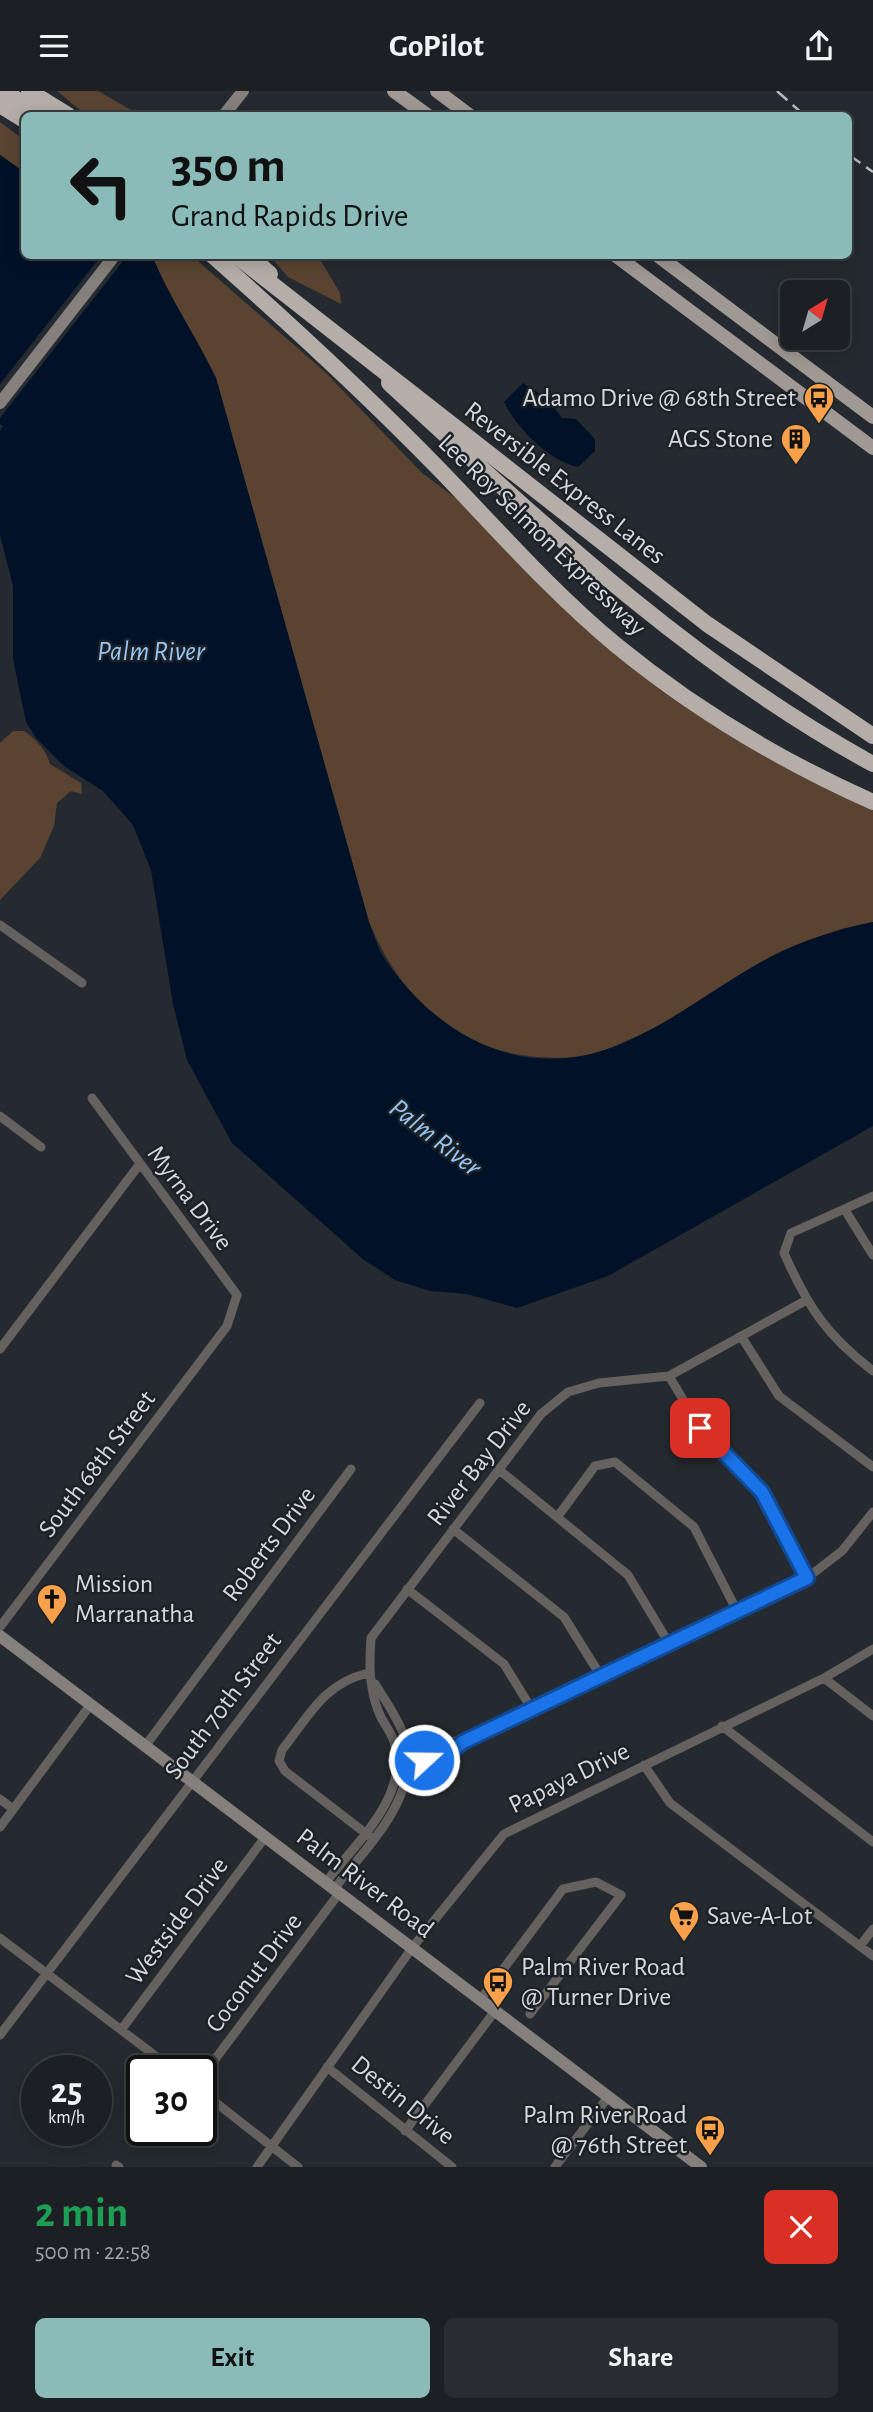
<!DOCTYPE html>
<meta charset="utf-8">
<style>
body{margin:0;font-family:"Alegreya Sans",sans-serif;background:#292d31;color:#f1f3f6;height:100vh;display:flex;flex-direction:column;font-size:26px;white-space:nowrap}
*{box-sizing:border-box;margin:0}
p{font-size:23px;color:#a0a3a6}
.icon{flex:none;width:38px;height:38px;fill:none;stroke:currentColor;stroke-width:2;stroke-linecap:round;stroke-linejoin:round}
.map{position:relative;height:2076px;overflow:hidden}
.side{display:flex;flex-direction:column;background:#1c2024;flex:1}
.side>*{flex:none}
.guide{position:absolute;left:21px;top:21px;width:831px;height:147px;border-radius:10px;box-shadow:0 4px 18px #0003,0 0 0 2px #3a3e41;background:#8bbbb9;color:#111;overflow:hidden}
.needle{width:46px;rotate:37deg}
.fabs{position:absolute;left:780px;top:189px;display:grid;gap:14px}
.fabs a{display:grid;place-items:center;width:70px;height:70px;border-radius:10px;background:#1c2024;box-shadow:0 4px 18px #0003,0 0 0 2px #3a3e41;font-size:35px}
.speed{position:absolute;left:21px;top:1964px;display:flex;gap:14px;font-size:35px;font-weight:700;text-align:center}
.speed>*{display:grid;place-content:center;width:91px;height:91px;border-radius:50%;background:#1c2024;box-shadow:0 4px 18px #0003,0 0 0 2px #3a3e41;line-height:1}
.speed small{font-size:18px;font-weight:400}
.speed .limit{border:4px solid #111;border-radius:10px;background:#fff;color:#111}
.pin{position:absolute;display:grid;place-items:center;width:60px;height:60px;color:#fff;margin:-30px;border-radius:14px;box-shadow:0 4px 10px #0006}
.me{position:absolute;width:77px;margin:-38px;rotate:69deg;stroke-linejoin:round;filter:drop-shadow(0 0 5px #0008)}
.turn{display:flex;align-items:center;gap:24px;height:147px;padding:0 35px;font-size:32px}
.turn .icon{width:91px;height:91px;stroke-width:2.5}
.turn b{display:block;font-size:49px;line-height:60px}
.round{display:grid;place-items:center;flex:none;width:74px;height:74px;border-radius:10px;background:#292d31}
.head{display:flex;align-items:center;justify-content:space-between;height:119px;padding:0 35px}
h1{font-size:42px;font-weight:700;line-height:52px;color:#1e9e55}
.action{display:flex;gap:14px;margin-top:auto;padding:14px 35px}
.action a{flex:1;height:80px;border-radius:10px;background:#8bbbb9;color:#111;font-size:28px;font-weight:700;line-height:80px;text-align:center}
.action a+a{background:#292d31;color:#f1f3f6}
header{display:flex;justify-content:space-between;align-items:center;height:91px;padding:0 35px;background:#1c2024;font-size:32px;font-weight:700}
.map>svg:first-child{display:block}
</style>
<header><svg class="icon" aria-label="menu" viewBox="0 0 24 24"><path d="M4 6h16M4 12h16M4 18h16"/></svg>GoPilot<svg class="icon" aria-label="share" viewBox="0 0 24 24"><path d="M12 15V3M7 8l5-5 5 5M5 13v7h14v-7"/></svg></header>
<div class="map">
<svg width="873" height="2076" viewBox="0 0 873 2076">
<rect width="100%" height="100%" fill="#252a30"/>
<!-- green -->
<path fill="#5a4431" d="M57,0h41l42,24h-54z
M0,31l24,18v32l-24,-17z
M152,165h40l133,116 96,100 45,34 123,110 89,69 195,125v112l-32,7c-48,25 -97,51 -145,77 -33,17 -66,36 -101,47 -18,6 -40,5 -58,4 -83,-7 -137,-61 -168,-135l-153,-544c-20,-42 -46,-79 -64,-122z
M270,165h48l22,37 1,11 -53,-27z
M13,640h11c11,7 23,20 26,33l31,19 1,11 -11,-3 -14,12 -3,23 -14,32 -40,42v-157z"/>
<!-- water -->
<path fill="#001128" d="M0,64l24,17v83l128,1c18,43 44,80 64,122l153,544c5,12 9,28 17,39 58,82 147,125 244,79 50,-23 94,-59 142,-84 31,-16 67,-27 101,-34v204l-265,150 -91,32 -50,-14 -37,-3 -35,-11 -31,-20 -132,-117 -45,-83 -14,-56 -22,-134 -18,-45 -30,-34 -39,-25 -28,-28 -10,-16 -13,-63v-73l-13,-51v-104l3,-5 -3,-2z
M523,292l25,16 14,19 14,1 19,20v12l-17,16c-29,-6 -62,-40 -74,-65z"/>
<!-- pier -->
<path fill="#252a30" d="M101,165h26l-127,162v-34z"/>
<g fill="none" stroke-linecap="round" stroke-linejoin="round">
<!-- street -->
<path stroke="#64615f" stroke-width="9" d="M0,834l82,58
M0,1025l41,31
M873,1105l-82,37 -7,20c24,54 42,82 89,118
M845,1119l28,45
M741,1245l38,60 94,71
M0,1258l139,-184
M669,1285l31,52 62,64 45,86
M498,1378l130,106 42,70
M558,1425l37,-50 20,-4 79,65 44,86
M453,1438l111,88 38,61
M407,1498l97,75 29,47
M0,1536l227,-301 10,-31 -145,-197
M368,1582c-45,11 -59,43 -86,77l-3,11 6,10 88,68
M824,1587l49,38
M722,1635l151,116
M146,1654l205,-276
M404,1661c18,-2 42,-14 59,-10
M397,1671c25,-2 46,-4 66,-20l344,-164 35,-27 31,-39
M644,1674l26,38 203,153
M0,1708l13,10
M0,1736l91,-123
M326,1791c29,-38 85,-87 68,-140 -3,-11 -11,-19 -15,-29 -10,-25 -10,-48 -8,-75l170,-224 27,-22 31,-9 70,-7 136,-75
M335,1797c32,-42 88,-93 69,-152 -6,-18 -19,-36 -29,-52
M0,1847l174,132
M860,1855l13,-17
M481,1908l82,-110 33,-7 25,13 -91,119
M121,1939l145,-194
M0,1944l480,-632
M327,1976l125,100
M201,1987l139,-186
M201,2000l97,76
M405,2040l90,-120
M116,2074l3,2
M257,2076l155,-219 92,-114 320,-156 49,-29
M555,2076l53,-70"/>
<!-- secondary -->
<path stroke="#85807c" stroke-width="12" d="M224,24l19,-24
M0,312l115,-148
M0,1545l701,531"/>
<!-- primary -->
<path stroke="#9f9893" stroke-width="14" d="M394,0l33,24
M437,0l32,24
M615,164l258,193
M657,164l216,162"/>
<!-- highway -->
<path stroke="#b5aea8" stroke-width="16" d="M3,0l40,24
M29,0l39,24
M0,14l24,15
M212,164c78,69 155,140 228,215 57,59 112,122 176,175 78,64 165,116 257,157
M249,164l21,19
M389,292c151,139 302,282 484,381"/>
<!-- rail -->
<path stroke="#b5b8bc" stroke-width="2.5" stroke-dasharray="14 7" stroke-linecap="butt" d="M777,0l27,24
M849,64l24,17"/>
<!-- highway-bridge -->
<path stroke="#b5aea8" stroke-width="16" d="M235,164l472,369 166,112"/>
</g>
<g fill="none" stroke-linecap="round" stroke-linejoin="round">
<!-- route casing -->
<g stroke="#114b97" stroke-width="18">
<path id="route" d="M424,1669l26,-7 13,-11 344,-164 -45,-86 -62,-64"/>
</g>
<!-- route -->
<use href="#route" stroke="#1a73e8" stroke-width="12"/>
</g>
<!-- icons -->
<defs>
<g id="bus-pin" transform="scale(1.575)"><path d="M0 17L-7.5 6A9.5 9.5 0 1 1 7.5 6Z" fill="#f8a14a" stroke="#1c2126"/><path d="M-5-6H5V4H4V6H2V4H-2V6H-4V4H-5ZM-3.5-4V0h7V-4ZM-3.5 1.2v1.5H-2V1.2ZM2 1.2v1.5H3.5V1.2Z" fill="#111"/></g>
<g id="building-pin" transform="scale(1.575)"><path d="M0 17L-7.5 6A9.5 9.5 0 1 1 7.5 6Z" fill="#f8a14a" stroke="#1c2126"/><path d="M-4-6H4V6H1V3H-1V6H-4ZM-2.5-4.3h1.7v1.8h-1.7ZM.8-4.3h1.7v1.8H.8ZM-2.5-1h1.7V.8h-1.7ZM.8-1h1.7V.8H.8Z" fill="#111"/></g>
<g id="church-pin" transform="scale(1.575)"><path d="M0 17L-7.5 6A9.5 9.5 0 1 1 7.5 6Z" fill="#f8a14a" stroke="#1c2126"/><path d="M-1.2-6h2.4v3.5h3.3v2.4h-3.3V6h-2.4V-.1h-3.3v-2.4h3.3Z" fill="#111"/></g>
<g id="supermarket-pin" transform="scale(1.575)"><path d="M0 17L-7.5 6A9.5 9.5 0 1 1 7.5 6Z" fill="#f8a14a" stroke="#1c2126"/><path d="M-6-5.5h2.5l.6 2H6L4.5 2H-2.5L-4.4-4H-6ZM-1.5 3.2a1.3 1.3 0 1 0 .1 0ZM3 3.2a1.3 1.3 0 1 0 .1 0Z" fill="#111"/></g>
</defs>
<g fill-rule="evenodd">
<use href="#bus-pin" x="819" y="307"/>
<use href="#building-pin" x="796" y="348"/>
<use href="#church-pin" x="52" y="1508"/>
<use href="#supermarket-pin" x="684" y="1825"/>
<use href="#bus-pin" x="498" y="1891"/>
<use href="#bus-pin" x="710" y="2039"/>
</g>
<g text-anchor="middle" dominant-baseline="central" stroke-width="5" stroke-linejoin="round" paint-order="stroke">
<!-- poi labels -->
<g font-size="26" fill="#d5d8dc" stroke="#1c2126" text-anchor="end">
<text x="796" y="307">Adamo Drive @ 68th Street</text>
<text x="773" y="348">AGS Stone</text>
<text x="75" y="1493" text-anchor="start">Mission<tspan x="75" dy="30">Marranatha</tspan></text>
<text x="707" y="1825" text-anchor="start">Save-A-Lot</text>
<text x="521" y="1876" text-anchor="start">Palm River Road<tspan x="521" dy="30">@ Turner Drive</tspan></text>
<text x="687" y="2024">Palm River Road<tspan x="687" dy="30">@ 76th Street</tspan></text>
</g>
<!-- street labels -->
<g font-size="26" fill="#d5d8dc" stroke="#1c2126">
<text transform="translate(565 392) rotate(38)">Reversible Express Lanes</text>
<text transform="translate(542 444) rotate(44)">Lee Roy Selmon Expressway</text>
<text transform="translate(190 1107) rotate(53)">Myrna Drive</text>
<text transform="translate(479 1372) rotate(-52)">River Bay Drive</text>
<text transform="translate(97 1373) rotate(-53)">South 68th Street</text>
<text transform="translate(269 1453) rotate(-53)">Roberts Drive</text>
<text transform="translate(223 1615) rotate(-53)">South 70th Street</text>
<text transform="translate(569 1687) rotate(-26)">Papaya Drive</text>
<text transform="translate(365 1792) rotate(37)">Palm River Road</text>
<text transform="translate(177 1830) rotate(-53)">Westside Drive</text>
<text transform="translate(254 1882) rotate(-53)">Coconut Drive</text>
<text transform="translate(403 2009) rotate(39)">Destin Drive</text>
</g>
<!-- water labels -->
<g font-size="28" font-style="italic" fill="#96c4f5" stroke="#1c2126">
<text x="151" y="561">Palm River</text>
<text transform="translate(435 1047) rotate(38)">Palm River</text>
</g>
</g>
</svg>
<div class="fabs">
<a><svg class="needle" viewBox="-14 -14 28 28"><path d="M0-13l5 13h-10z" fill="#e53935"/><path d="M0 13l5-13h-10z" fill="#a0a3a6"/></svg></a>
</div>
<div class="speed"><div>25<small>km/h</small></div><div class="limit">30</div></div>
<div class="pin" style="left:700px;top:1337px;background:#d93025"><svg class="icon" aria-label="arrive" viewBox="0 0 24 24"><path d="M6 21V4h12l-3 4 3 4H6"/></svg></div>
<svg class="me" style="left:424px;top:1669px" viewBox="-20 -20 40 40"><circle r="17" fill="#1a73e8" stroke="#fff" stroke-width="3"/><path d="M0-11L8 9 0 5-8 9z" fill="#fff"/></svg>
<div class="guide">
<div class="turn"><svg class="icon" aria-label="left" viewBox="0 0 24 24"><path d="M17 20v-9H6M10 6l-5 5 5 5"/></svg><div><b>350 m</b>Grand Rapids Drive</div></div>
</div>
</div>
<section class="side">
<div class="head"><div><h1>2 min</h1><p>500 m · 22:58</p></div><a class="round" style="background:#d93025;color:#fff"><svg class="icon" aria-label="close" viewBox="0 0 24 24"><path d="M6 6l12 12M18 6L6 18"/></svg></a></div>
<div class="action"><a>Exit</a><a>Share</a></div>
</section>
